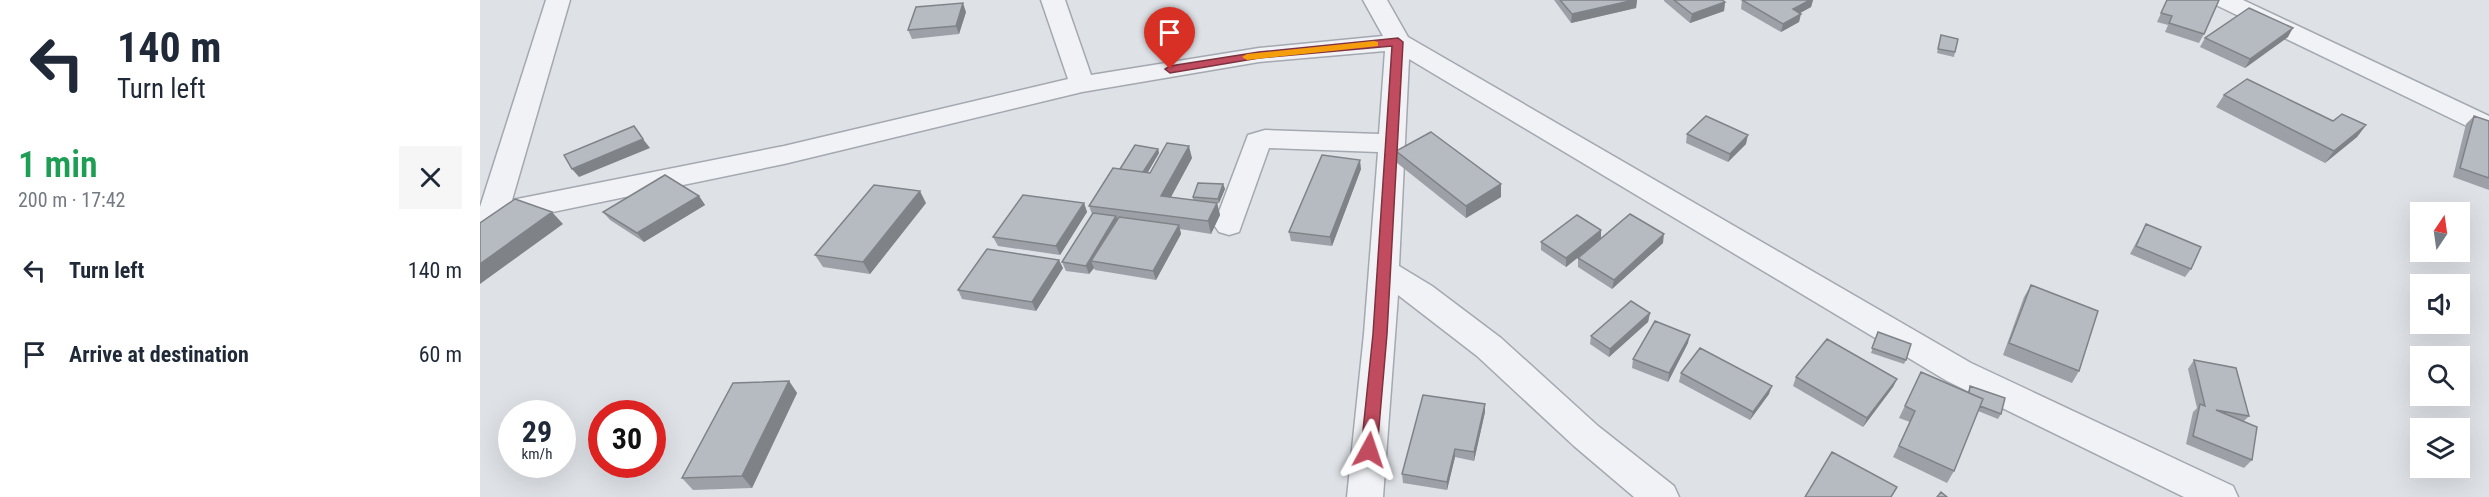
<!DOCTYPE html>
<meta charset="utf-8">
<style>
body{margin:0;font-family:"Roboto Condensed",sans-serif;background:#f6f6f7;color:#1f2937;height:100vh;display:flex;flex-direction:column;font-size:22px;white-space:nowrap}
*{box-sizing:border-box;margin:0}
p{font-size:20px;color:#747a83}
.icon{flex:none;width:33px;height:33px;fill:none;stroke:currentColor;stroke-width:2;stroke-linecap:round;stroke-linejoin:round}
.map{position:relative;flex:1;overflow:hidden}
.drawer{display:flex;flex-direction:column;background:#fff;width:480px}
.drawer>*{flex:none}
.guide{background:#fff;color:#1f2937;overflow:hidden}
.needle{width:39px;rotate:13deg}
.fabs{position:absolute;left:1930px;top:202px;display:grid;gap:12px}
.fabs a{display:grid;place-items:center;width:60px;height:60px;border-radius:0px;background:#fff;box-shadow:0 6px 24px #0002;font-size:30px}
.speed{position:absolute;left:18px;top:400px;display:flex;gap:12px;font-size:30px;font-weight:700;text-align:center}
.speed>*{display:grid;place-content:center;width:78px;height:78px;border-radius:50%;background:#fff;box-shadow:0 6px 24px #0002;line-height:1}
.speed small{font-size:15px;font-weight:400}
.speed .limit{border:9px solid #d22;background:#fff;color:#111}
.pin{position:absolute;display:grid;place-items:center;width:51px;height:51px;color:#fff;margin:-62px -26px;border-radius:50% 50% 50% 0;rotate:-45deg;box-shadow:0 0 6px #0007}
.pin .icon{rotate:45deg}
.me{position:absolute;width:66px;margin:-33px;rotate:5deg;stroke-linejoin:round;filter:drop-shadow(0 0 4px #0008)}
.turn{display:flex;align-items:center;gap:21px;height:126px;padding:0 18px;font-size:27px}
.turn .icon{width:78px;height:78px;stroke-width:2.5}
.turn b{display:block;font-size:42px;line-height:51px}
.round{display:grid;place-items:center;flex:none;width:63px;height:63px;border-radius:0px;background:#f6f6f7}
.headline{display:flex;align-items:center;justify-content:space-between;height:102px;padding:0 18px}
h1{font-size:36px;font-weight:600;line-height:45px;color:#1e9e55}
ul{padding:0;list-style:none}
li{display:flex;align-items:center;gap:18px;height:84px;padding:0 18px}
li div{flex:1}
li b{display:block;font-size:22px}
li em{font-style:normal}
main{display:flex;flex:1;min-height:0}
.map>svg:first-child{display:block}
</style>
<main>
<section class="drawer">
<div class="guide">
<div class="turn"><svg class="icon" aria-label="left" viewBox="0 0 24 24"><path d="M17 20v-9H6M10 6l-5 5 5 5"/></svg><div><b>140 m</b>Turn left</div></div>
</div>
<div class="headline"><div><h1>1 min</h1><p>200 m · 17:42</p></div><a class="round"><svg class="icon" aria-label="close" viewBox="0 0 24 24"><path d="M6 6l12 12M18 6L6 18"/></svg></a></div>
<ul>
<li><svg class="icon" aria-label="left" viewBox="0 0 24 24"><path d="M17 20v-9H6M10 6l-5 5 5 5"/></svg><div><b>Turn left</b></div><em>140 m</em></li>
<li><svg class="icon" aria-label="arrive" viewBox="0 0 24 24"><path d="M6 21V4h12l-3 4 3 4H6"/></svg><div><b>Arrive at destination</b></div><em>60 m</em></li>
</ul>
</section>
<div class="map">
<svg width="2009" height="497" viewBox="0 0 2009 497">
<rect width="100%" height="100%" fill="#dee1e6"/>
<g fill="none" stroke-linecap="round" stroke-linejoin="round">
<!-- minor casing -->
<g stroke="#a4a8b0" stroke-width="3">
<path id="minor" d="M66,0h24l-58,200 272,-54 284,-67 -27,-79h24l26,75 168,-27 124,-12 -20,-36h24l21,37 563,326 262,123 5,11h-54l-237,-116 -538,-322 -10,207 33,20 69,52 97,88 76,60 5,11h-45l-60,-51 -97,-90 -79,-61 -15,202h-36l17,-163 14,-182 -109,-4 -30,84 -10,3 -10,-3 -5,-7 34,-90 17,-5 114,4 6,-83 -126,11 -177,30 -298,72 -304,63v-20z
M1732,0h31l246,116v14l-7,2 -9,-3 -257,-124z"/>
</g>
<!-- minor -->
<use href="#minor" fill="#f0f2f5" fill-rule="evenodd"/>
</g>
<!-- wall -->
<path fill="#9da1a7" d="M1074,0h83l-1,8 -65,15z
M1184,0h58l3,2 -1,9 -34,12 -26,-22z
M1262,0h71l-2,7 -11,6 -1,9 -18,10 -40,-23z
M1687,0l37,34 -5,9 -34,-11 3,-7 -11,-3z
M486,12l-7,22 -47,5 -4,-9z
M1461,35l14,17 -1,5 -17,-4z
M1808,37l-43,31 -45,-21 5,-9z
M1744,95l109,26 33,4 -9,12 -32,26 -109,-56z
M1994,116l15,5v69l-36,-13 13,-53z
M1207,134l59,10 -18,18 -42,-19z
M678,149l1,4 -12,20h3l42,-15 -21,39 22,3v-3l30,-13 2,5 -6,14h-2l3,12 -9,19 -31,-5 1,5 -25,46 -61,-10 -1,-2 -5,6 -23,-3 -4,-9 30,-48 -3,-8 31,-37z
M916,151l105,46 -35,21 -69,-55z
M881,169l-29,77 -41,-5 -2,-9z
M219,196l6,9 -61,37 -34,-22 -7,-8z
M446,203l-56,71 -47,-7 -8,-12z
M604,203l3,9 -27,43 -62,-9 -5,-9z
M1666,224l45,45 -6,8 -55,-23z
M1121,239l-35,28 -25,-17v-8z
M1183,243l-51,46 -34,-22v-9z
M583,268l-27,43 -74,-12 -4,-9z
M1551,285l48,86 -7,12 -69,-28 21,-58z
M1170,313l-2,9 -39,35 -19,-13 1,-8z
M1398,332l28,28 -2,4 -33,-11z
M1208,343l-20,39 -36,-14 1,-9z
M1714,360l55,56 -5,5 8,39 -8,8 -58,-24 7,-32 4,-4 -9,-39z
M1441,372l47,20 2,-6 31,28 -3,5 -20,-8 -24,60 -7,12 -54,-26 17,-35 -11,-4z
M1201,373l88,21 -19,26 -71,-38z
M1316,377l101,2 -4,8 -30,40 -70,-41z
M309,381l8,12 -45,95 -59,2 -11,-12z
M1005,412l-11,49 -19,-4 -8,33 -44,-7 -1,-9z"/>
<!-- shaded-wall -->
<path fill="#7f8388" d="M1154,0h3l-1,8 -65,15 1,-9z
M1330,0h3l-2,7 -20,11 2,-9z
M1245,2l-1,9 -34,12 2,-9z
M483,3l3,9 -7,22 -3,-8z
M1321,14l-2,8 -18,10 2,-8z
M1813,28l-5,9 -43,31 5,-9z
M1886,125l-9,12 -32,26 9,-12z
M1268,135l-2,9 -18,18 2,-8z
M163,139l7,9 -71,29 -7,-8z
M709,146l3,12 -27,50 -4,-12z
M678,149l1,4 -15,26 -2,-5z
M880,160l1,9 -29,77 -2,-9z
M743,184l2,5 -6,14 -1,-4z
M1021,184v13l-35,21v-12z
M440,191l6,12 -56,71 -7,-12z
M219,196l6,9 -61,37 -7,-9z
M604,203l3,9 -27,43 -4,-9z
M737,203l3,12 -9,19 -3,-13z
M72,212l11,12 -83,60v-20z
M636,216l3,9 -28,36 3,7 -5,6 -3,-8z
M699,225l2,9 -25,46 -3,-9z
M1121,230v9l-35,28v-9z
M1184,234l-1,9 -51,46 2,-9z
M579,260l4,8 -27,43 -4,-9z
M1170,313l-2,9 -39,35 1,-8z
M1210,335l-2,8 -20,39 1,-9z
M1417,379l-4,8 -30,40 4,-9z
M309,381l8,12 -45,95 -10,-12z
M1292,386l-3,8 -19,26 3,-8z
M1005,404v8l-11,49v-9z
M975,449v8l-8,33v-8z"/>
<!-- building -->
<path fill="#b6bbc2" stroke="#7f8388" stroke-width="1.5" d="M1080,0h74l-62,14z
M1194,0h48l3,2 -33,12z
M1262,0h68l-17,9 8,5 -18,10z
M1687,0h52l-15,34 -35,-11 3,-7 -11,-3z
M483,3l-7,23 -48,4 8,-23z
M1769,8l44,20 -43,31 -45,-21z
M1461,35l17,4 -3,13 -17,-3z
M1767,79l86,42 9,-7 24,11 -32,26 -110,-56z
M1226,116l42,19 -18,19 -43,-20z
M1994,116l15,5v57l-29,-10z
M154,126l9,13 -71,30 -8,-14z
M951,132l70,52 -35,22 -70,-55z
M687,143l22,3 -28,50 56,7 -9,18 -119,-15 24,-38 37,5z
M655,145l23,4 -15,23 -23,-3z
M842,155l38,5 -30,77 -41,-5z
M185,175l34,21 -62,37 -34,-21z
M718,183l25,1 -5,15 -25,-2z
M394,185l46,6 -57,71 -48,-7z
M543,195l61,8 -28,43 -63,-9z
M35,199l37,13 -72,52v-41z
M613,213l23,3 -30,50 -24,-4z
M1150,214l34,20 -50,46 -36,-22z
M1097,215l24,15 -35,28 -25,-16z
M639,217l60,8 -26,46 -62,-10z
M1666,224l55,23 -10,22 -55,-23z
M507,249l72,11 -27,42 -74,-12z
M1551,285l67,26 -19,60 -70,-28z
M1151,301l19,12 -40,36 -19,-13z
M1175,321l35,14 -21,38 -36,-14z
M1398,332l33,12 -5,16 -34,-12z
M1347,339l70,40 -30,39 -71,-41z
M1220,348l72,38 -19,26 -72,-39z
M1714,360l42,8 13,48 -33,-6 41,17 -5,33 -59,-24 7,-32 5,2z
M1441,372l62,27 -29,72 -55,-25 16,-35 -10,-5z
M309,381l-47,95 -60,2 51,-95z
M1490,386l35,12 -4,16 -21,-8 3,-7 -14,-6z
M943,395l62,9 -11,48 -19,-3 -8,33 -45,-8z
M1352,452l65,35 -6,10h-86z
M1461,492l6,5h-10z"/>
<!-- route -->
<path fill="#c24c5f" stroke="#7e313e" stroke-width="1.5" d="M918,38l5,4 -16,292 -10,116 -2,5 -6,2 -5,-2 -3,-5 12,-116 19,-288 -133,12 -89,15 -5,-4 5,-3 89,-14z"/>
<!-- slow -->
<path fill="#f59e0b" d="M894,41l4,1v4l-131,14 -5,-3 5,-3z"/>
</svg>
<div class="fabs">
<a><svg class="needle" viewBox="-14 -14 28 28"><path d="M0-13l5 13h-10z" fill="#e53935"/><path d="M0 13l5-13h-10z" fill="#747a83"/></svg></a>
<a><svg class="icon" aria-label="sound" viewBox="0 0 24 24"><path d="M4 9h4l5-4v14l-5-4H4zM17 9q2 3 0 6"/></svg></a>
<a><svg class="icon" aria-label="search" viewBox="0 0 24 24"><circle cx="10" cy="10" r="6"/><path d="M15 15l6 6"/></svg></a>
<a><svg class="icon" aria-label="layers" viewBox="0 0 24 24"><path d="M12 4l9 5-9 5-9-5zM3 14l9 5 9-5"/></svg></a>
</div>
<div class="speed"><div>29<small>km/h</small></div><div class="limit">30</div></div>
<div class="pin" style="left:690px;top:69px;background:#d93025"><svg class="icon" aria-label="arrive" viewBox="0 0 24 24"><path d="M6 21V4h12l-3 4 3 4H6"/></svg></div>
<svg class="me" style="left:889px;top:450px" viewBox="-20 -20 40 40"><path d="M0-17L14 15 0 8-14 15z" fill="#c24c5f" stroke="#fff" stroke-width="4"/></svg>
</div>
</main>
